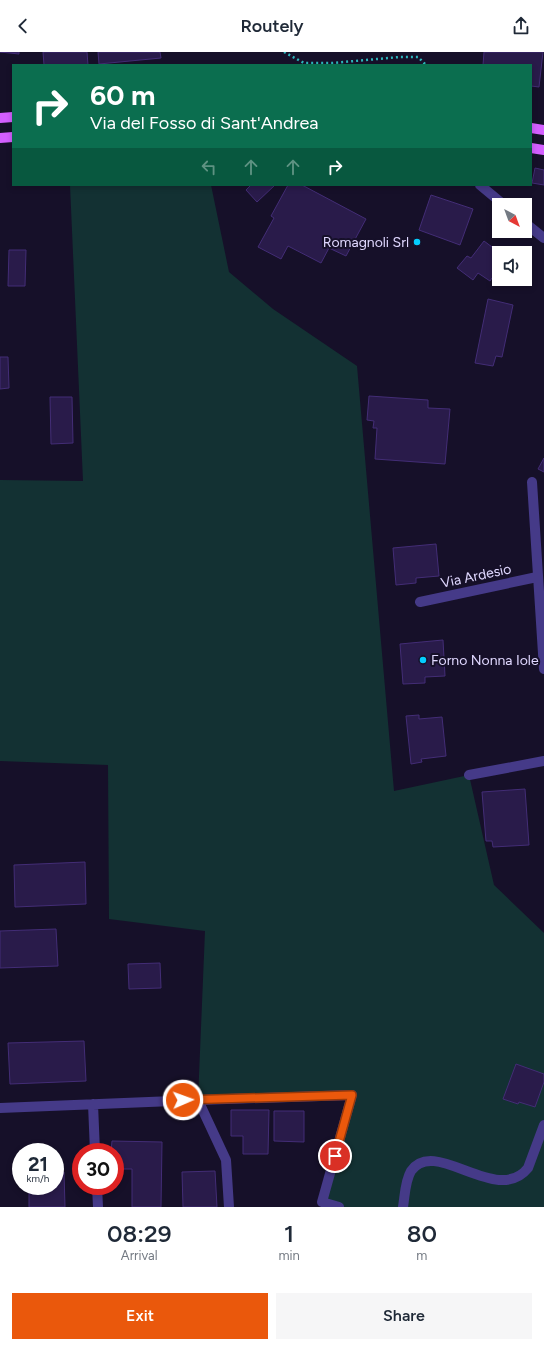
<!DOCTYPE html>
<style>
body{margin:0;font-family:Figtree,sans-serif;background:#f6f6f7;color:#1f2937;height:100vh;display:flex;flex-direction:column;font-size:15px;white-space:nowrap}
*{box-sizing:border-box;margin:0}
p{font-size:13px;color:#747a83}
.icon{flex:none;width:22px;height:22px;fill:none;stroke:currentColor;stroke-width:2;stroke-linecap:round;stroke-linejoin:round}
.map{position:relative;height:1155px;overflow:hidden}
.details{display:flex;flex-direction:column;background:#fff;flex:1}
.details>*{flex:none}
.guide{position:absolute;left:12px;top:12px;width:520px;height:122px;border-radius:0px;box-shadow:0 2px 6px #0003;background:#0b6e4f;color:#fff;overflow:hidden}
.needle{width:26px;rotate:139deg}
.tools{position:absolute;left:492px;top:146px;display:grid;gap:8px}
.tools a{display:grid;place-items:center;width:40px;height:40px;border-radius:0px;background:#fff;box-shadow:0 2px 6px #0003;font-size:20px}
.speed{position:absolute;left:12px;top:1091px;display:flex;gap:8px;font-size:20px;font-weight:700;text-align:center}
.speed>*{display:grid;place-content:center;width:52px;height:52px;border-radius:50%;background:#fff;box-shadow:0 2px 6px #0003;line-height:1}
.speed small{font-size:10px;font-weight:400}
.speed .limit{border:6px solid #d22;background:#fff;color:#111}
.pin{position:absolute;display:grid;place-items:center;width:34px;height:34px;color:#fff;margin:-17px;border:2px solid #fff;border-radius:50%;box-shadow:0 1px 4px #0007}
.me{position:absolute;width:44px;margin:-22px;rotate:88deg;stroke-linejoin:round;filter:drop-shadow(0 0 3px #0008)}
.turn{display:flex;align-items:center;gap:14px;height:84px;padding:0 12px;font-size:18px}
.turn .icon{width:52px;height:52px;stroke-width:2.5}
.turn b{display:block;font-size:28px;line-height:34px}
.lanes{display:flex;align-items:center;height:38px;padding:0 12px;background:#0003;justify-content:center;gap:20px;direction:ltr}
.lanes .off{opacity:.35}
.eta{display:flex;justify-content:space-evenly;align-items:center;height:68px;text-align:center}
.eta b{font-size:24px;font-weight:600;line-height:28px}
.button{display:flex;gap:8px;margin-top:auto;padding:8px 12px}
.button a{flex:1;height:46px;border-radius:0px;background:#ea580c;color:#fff;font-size:16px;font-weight:600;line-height:46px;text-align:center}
.button a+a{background:#f6f6f7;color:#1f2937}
header{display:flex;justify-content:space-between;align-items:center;height:52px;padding:0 12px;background:#fff;font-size:18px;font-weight:600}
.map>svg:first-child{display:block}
</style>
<header><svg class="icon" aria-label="back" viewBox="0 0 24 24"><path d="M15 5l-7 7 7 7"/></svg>Routely<svg class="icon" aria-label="share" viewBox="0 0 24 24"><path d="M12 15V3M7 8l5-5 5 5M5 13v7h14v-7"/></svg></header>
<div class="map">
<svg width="544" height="1155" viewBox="0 0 544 1155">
<rect width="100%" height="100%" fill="#161029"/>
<!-- green -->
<path fill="#133133" d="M70,133h141l18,87 44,37 84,57 37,425 75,-16 25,110 50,48v274h-205l-17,-5 29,-106 -153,4 7,-169 -96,-12 -1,-154 -108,-4v-281l83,1z"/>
<!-- building -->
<path fill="#291b4a" stroke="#432d76" d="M0,0h19v2z
M43,0h44l1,13h-44z
M98,0h62l1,6 -62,6z
M484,0h59l-4,35 -8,-1v-21h-48z
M535,116l9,2v15l-12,-2z
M251,133h24l-18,17 -11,-12z
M288,133h14l64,34 -20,37 -17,-8 -8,15 -33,-17 -7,13 -23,-12 16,-29 -3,-2z
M431,143l42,14 -13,36 -41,-15z
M484,189l16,12h-1v24l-3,4 -4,-3 -2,3 -12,-8 -5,7 -16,-12 10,-12 4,2z
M9,198h17l-1,36h-17z
M488,247l25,6 -11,52 -6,-1 -3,10 -18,-3z
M0,305h8l1,31 -9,1z
M369,344l59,4v8l22,1 -5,55 -70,-5 2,-31h-4l1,-7 -7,-1z
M50,345h22l1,46 -22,1z
M544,406v14l-6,-3z
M436,492l3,32 -23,2v5l-20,2 -3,-37z
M443,588l2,36 -20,1v6l-22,1 -3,-40z
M419,663v4l23,-2 4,39 -25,3 1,3 -11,2 -5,-48z
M525,737l4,56 -36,2 -1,-6h-6l-4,-49z
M85,810l1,42 -71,3 -1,-42z
M56,877l2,37 -58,2v-37z
M160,911l1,25 -32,1 -1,-25z
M84,989l2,40 -76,3 -2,-41z
M516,1012l28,10v8l-9,25 -16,-5 -1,2 -15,-5z
M231,1058h38l-1,44h-25v-18h-12z
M274,1059h30v31l-30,-1z
M112,1089l50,1 -1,65h-29v-38h-17v-17h-4z
M215,1119l2,36h-34l-1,-35z
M55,1120h9l1,35h-36v-21h26z"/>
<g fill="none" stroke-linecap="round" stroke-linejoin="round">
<!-- path -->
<path stroke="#2eb7bd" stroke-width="2.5" stroke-dasharray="2 3" stroke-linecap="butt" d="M284,0l20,11h28l68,-6h18l8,8"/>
<!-- minor -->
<path stroke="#453a88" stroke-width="10" d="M480,133l24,20
M525,171l19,15
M532,430l12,187
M420,550l117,-25
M469,723l75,-14
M198,1048l28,60 3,47
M93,1052l2,48
M0,1056l198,-8 154,-5 -30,107 17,5
M97,1134l1,21
M403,1155c2,-12 2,-26 8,-36 24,-35 86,36 117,-3l16,-43"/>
<!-- major -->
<path stroke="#d35fff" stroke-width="10" d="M0,66l13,-1
M531,76l13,2
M0,86l13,-1
M531,96l13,2"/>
</g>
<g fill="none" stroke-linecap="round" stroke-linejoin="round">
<!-- route casing -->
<g stroke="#983908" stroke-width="10">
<path id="route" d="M183,1048l169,-5 -17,61"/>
</g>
<!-- route -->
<use href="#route" stroke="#ea580c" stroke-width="7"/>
</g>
<!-- markers -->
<g fill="#04cdff" stroke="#161029" stroke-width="1.5">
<circle cx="417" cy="190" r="4"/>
<circle cx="423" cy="608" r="4"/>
</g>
<g text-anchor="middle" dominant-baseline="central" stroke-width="4" stroke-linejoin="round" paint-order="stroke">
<!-- poi labels -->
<g font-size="14" fill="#e0d8ff" stroke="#161029" text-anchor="end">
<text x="409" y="190">Romagnoli Srl</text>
<text x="431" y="608" text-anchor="start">Forno Nonna Iole</text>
</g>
<!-- street labels -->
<g font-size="14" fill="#e0d8ff" stroke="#161029">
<text transform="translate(476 524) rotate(-12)">Via Ardesio</text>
</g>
</g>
</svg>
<div class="tools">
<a><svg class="needle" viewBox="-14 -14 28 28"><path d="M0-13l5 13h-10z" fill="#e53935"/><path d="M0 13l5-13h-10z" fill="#747a83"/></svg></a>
<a><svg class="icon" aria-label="sound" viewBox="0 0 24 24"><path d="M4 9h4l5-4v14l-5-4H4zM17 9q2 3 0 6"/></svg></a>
</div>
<div class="speed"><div>21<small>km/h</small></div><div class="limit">30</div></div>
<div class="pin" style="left:335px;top:1104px;background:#d93025"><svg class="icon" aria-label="arrive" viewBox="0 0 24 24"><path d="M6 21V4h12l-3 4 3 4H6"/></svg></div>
<svg class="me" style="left:183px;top:1048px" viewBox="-20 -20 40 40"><circle r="17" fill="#ea580c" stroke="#fff" stroke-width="3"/><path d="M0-11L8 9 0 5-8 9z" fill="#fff"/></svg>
<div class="guide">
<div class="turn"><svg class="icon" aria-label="right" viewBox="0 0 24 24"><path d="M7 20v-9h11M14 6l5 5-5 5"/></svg><div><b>60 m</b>Via del Fosso di Sant'Andrea</div></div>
<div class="lanes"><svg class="icon off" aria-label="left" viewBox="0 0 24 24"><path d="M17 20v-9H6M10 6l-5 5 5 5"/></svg><svg class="icon off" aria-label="ahead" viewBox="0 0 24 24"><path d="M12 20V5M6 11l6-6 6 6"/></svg><svg class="icon off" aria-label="ahead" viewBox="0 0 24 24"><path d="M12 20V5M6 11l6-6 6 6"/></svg><svg class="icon" aria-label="right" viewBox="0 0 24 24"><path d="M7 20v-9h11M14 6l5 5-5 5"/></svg></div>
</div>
</div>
<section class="details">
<div class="eta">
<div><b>08:29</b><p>Arrival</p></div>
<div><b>1</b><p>min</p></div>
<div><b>80</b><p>m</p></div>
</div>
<div class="button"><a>Exit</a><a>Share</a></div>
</section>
